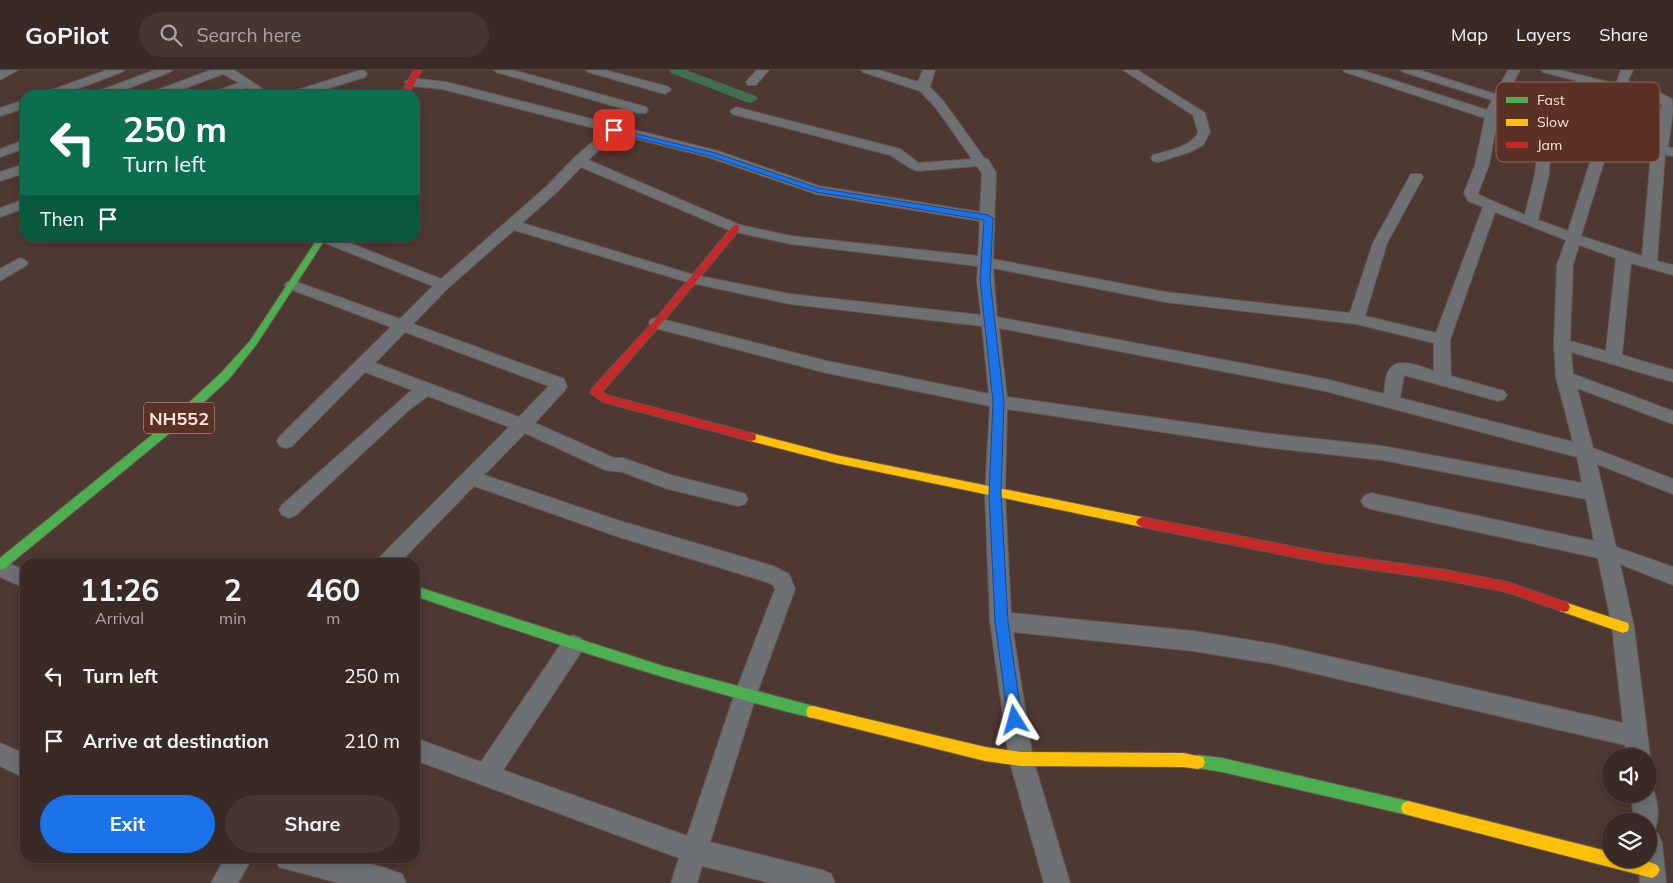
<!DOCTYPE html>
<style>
body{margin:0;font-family:Mulish,sans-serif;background:#453632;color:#f1f3f6;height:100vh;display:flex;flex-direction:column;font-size:19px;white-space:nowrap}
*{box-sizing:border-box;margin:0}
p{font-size:16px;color:#aba7a7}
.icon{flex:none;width:28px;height:28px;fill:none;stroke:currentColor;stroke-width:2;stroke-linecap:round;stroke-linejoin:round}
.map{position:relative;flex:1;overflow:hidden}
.details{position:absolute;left:20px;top:488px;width:400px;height:305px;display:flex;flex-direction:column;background:#3a2a26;border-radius:15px;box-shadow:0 2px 12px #0003,0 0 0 1px #544643}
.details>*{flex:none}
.hud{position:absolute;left:20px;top:20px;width:400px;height:152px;border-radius:15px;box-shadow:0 2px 12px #0003,0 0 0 1px #544643;background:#0b6e4f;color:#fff;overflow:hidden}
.controls{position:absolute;left:1602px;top:678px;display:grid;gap:10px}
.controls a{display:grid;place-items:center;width:55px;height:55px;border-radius:50%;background:#3a2a26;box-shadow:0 2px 12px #0003,0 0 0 1px #544643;font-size:25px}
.pin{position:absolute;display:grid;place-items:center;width:42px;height:42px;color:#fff;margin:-21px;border-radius:10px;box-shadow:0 2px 8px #0006}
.me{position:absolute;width:55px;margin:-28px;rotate:352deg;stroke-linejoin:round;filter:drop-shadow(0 0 4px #0008)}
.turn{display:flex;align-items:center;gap:18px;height:105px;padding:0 20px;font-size:22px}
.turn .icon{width:65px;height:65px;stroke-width:2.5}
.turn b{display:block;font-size:35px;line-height:42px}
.then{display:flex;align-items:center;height:48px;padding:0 20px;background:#0003;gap:10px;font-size:19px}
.eta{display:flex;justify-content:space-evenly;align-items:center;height:85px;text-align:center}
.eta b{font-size:30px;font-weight:700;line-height:35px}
.primary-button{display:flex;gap:10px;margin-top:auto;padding:10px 20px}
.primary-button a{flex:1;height:58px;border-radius:30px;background:#1a73e8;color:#fff;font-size:20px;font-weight:700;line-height:58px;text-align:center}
.primary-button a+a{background:#453632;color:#f1f3f6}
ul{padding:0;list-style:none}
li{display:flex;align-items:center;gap:15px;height:65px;padding:0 20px}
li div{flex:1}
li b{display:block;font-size:19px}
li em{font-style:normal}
header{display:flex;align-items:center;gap:30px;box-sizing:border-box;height:70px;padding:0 25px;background:#3a2a26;border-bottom:1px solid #544643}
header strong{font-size:24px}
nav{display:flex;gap:28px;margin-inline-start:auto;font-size:18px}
.search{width:350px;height:45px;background:#453632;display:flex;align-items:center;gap:12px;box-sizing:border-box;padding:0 18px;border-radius:28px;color:#aba7a7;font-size:19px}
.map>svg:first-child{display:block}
</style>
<header>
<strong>GoPilot</strong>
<div class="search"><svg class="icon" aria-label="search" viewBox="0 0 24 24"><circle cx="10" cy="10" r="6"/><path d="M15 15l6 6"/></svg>Search here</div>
<nav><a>Map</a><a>Layers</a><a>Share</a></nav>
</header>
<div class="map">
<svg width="1673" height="813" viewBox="0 0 1673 813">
<rect width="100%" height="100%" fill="#4e3832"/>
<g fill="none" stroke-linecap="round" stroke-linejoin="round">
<!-- canal -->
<path fill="#3e7051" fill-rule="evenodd" d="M669,0h17l70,26 2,3 -7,4 -5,-1 -75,-29z"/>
<!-- street casing -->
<g stroke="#68554f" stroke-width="2">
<path id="street" d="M3,0h15l-18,10v-9z
M107,0h17l-2,2 -61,23h-17l2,-3z
M155,0h17l-2,2 -59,23h-17l2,-3z
M211,0h23l38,25h-14l-11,-7 -19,7h-17l2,-3 26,-9 -16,-9 -56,21h-17l2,-3z
M361,0l4,1 2,3 -2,3 -58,18h-18l2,-3z
M494,0h19l133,37 2,3 -2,3h-8l-142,-41z
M586,0h19l64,17 2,3 -6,4 -77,-22z
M757,0h12l-13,15h-8l-2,-3z
M861,0h18l39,12 5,-12h12l-5,17 14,15 41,57h3l8,14 -3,86 172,33 185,21 23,-70 38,-69h10l2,3 -36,66 -22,73 71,17 47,-126 -15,-6 -4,-8 11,-28 10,-47 -140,-46 -2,-2h18l126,40 5,-10 -89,-28 -2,-2h18l76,24 13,-24h12l-20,37 -1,7 99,26 17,-49 -72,-19 -2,-2h19l56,14 5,-14h12l-4,8 -1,9 32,6 12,6 1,11 -5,37 5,1v8l-8,-1 -8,106 16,4v10l-42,-12 -9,92 51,15v12l-102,-30 2,22 100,37v13l-96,-36 16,60 80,31v15l-76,-30 19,83 57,20v18l-53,-21 14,63 16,129 -1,2v-2h-23l-1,-11 -351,-81 -81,-13 -180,-19 20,127 37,124h-26l-35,-124 -19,-138 -5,-128 5,-87 -163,-33 -176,-46 -2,-4 2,-4 6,-1 170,43 162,33 -7,-68 -192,-22 -103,-22 -173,-52 -66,58 -35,36 151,55 3,8 -3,4 -29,32 79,35h9l48,17 67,17 7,2 3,5 -3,5 -7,2 -70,-17 -46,-17 -17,-2 -80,-37 -41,42 136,46 153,45 16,8 6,15 -39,107 -46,146 112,28 9,4 4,9h-64l-69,-17 -5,17h-26l8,-25 -264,-98v-22l66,24 84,-124 8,-3 8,3 3,7 -3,7 -78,118 184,66 47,-140 41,-107 -2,-4 -6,-3 -148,-45 -145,-51 -74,76h-22l3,-6 128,-129 -81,-31 -19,14 -113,105 -7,3 -7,-3 -3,-5 3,-5 130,-115 -47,-18 -73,74 -6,2 -6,-2 -3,-5 3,-5 111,-109 -104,-39 -3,-3 3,-3h10l103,37 33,-33 -113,-45 -2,-3h19l104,41 106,-93 27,-28 31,-27 -163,-42 -31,-3 -6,-4 6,-4 35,4 272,69 101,35 161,26 2,-39 -5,-7 -59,5 -8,-3 -20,-13 -158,-41 -2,-3 6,-4 164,42 19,14 53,-4 -36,-51 -16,-17 -57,-19zM1626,23l26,6 10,5 -7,39 -42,-11zM1497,51l42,11 -4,42 -10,41 -46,-20 -1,-2 11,-28zM617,64l91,23 108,37 164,27 -2,35 -187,-20 -51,-11 -152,-65zM1551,66l44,11 -27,84 -30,-11 11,-46zM1611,69l42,12 -2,4 -9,101 -61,-20zM581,97l150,64 60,13 187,22 -1,14 4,35 -191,-21 -96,-19 -172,-52 35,-31zM1495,142l71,28 -9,25 -3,79 2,33 17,65 -173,-44 4,-23 94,26 6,-2 3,-4 -3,-4 -53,-15 -1,-36zM1579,175l37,13 -10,93 -36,-10 3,-76zM993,198l172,34 191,22 78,19v28c-12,-4 -36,-15 -45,-1 -4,6 -4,17 -5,24l-59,-15 -328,-62zM999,258l326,63 252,66 5,26 -200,-37 -119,-13 -256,-36zM405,262l144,54 -30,31 -144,-54zM1007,339l256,38 119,13 204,39 8,42 -223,-48 -7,3 -3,5 3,5 7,3 227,49 14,69 11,96 -349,-79 -81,-13 -182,-18 -6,-120z
M1123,0h14l68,43 5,19 -7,13 -13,7 -32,10 -5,-1 -2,-3 2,-3c14,-4 39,-8 45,-23l-5,-17z
M25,30v8l-25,8v-8z
M25,70v8l-25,9v-8z
M25,94v9l-25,8v-9z
M25,129v9l-25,9v-9z
M20,188l5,2 3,3 -3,3 -25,15v-12z
M0,490l25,10v18l-25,-11z
M0,673l25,11v24l-25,-12z
M1649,714l3,2c5,13 8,30 3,44l-4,1 7,3 4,9 4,40h-26l-2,-24h11v-38h-15l-3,-27h18z
M225,788h27l-14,25h-27z
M275,788c39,-5 90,1 127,16l4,9h-67l-60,-16z"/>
</g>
<!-- fast casing -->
<g stroke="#68554f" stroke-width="2">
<path id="fast" d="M318,168h8l-70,107 -27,34 -53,49 -172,141 -4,1v-12l168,-136 53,-49 29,-32z
M415,516l248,80 150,40 5,1 2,5 -2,5 -5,1c-135,-33 -267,-77 -398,-122z
M1198,685l24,3 186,43 5,2 2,5 -2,5 -5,2 -186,-43 -29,-5 -2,-5 2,-5z"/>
</g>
<!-- slow casing -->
<g stroke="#68554f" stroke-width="2">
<path id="slow" d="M751,363l85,22 306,62 4,2 2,3 -2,3 -4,2 -306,-64 -89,-23 -1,-3 1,-3z
M1564,532l64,21 1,4 -1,4 -5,2 -63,-22 -2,-4 2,-4z
M813,636l172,41 36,5 162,1 20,4 2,5 -2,5 -5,2 -15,-2 -162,-1 -36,-5 -172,-43 -5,-1 -2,-5 2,-5z
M1408,731l203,51v7c16,0 31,-1 46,6l3,5 -3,5 -5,3 -244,-63 -5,-2 -2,-5 2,-5z"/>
</g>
<!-- jam casing -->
<g stroke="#68554f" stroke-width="2">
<path id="jam" d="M414,0h8l-14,25h-8z
M736,155l3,1v4l-79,95 -58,67 4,3 149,39 1,3 -1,3 -4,1 -148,-39 -13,-9 1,-3 63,-69 79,-95z
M1142,447l183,36 120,17 62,12 61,21 2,4 -2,4 -4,1 -57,-20 -62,-12 -120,-17 -183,-36 -4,-2 -2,-3 2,-3z"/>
</g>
<!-- street -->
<use href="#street" fill="#6d7173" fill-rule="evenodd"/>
<!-- fast -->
<use href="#fast" fill="#4caf50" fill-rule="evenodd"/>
<!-- slow -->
<use href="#slow" fill="#ffc107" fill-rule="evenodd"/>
<!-- jam -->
<use href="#jam" fill="#c62828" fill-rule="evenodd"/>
</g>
<!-- route -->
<path fill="#1a73e8" stroke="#114b97" d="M612,58l103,25 103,35 170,27 5,3 -3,62 14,122 -3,91 7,129 14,98 -2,4 -5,2 -5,-2 -2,-4 -13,-98 -6,-129 4,-91 -13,-122 4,-60 -168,-28 -106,-36 -98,-24z"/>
<g text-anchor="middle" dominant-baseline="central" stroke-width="5" stroke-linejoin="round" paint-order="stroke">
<!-- shield labels -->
<rect fill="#5b3125" stroke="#cdada4" stroke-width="1" x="144" y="332.5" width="70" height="31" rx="4"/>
<g font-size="18" font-weight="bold" fill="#fee2da">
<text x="179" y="348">NH552</text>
</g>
</g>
<!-- legend -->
<rect x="1496" y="12" width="164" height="80" rx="8" fill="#5b3125" stroke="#8c665b" stroke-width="1"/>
<rect x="1506" y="27" width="22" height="6" fill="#4caf50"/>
<rect x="1506" y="49" width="22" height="7" fill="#ffc107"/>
<rect x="1506" y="72" width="22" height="6" fill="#c62828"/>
<g font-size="14" fill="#fee2da">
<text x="1537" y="35">Fast</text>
<text x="1537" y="57">Slow</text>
<text x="1537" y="80">Jam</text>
</g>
</svg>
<div class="controls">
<a><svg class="icon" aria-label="sound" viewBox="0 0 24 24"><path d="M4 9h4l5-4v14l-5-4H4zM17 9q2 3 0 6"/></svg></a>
<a><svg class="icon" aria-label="layers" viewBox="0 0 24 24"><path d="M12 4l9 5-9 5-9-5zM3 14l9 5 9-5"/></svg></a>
</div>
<div class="pin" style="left:614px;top:60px;background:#d93025"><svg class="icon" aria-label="arrive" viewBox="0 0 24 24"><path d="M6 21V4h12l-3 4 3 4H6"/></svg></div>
<svg class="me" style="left:1015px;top:650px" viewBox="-20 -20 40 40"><path d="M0-17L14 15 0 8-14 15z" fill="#1a73e8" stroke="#fff" stroke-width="4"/></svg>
<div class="hud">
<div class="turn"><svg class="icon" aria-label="left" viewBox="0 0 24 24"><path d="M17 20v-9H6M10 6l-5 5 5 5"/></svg><div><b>250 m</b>Turn left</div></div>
<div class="then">Then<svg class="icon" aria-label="arrive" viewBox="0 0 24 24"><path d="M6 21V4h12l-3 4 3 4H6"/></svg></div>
</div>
<section class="details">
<div class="eta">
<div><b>11:26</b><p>Arrival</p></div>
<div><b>2</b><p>min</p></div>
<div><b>460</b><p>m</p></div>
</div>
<ul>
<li><svg class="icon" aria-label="left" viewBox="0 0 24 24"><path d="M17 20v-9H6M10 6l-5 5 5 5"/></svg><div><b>Turn left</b></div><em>250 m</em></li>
<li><svg class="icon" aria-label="arrive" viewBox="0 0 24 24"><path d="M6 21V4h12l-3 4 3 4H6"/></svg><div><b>Arrive at destination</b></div><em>210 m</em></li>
</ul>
<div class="primary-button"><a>Exit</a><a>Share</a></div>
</section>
</div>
